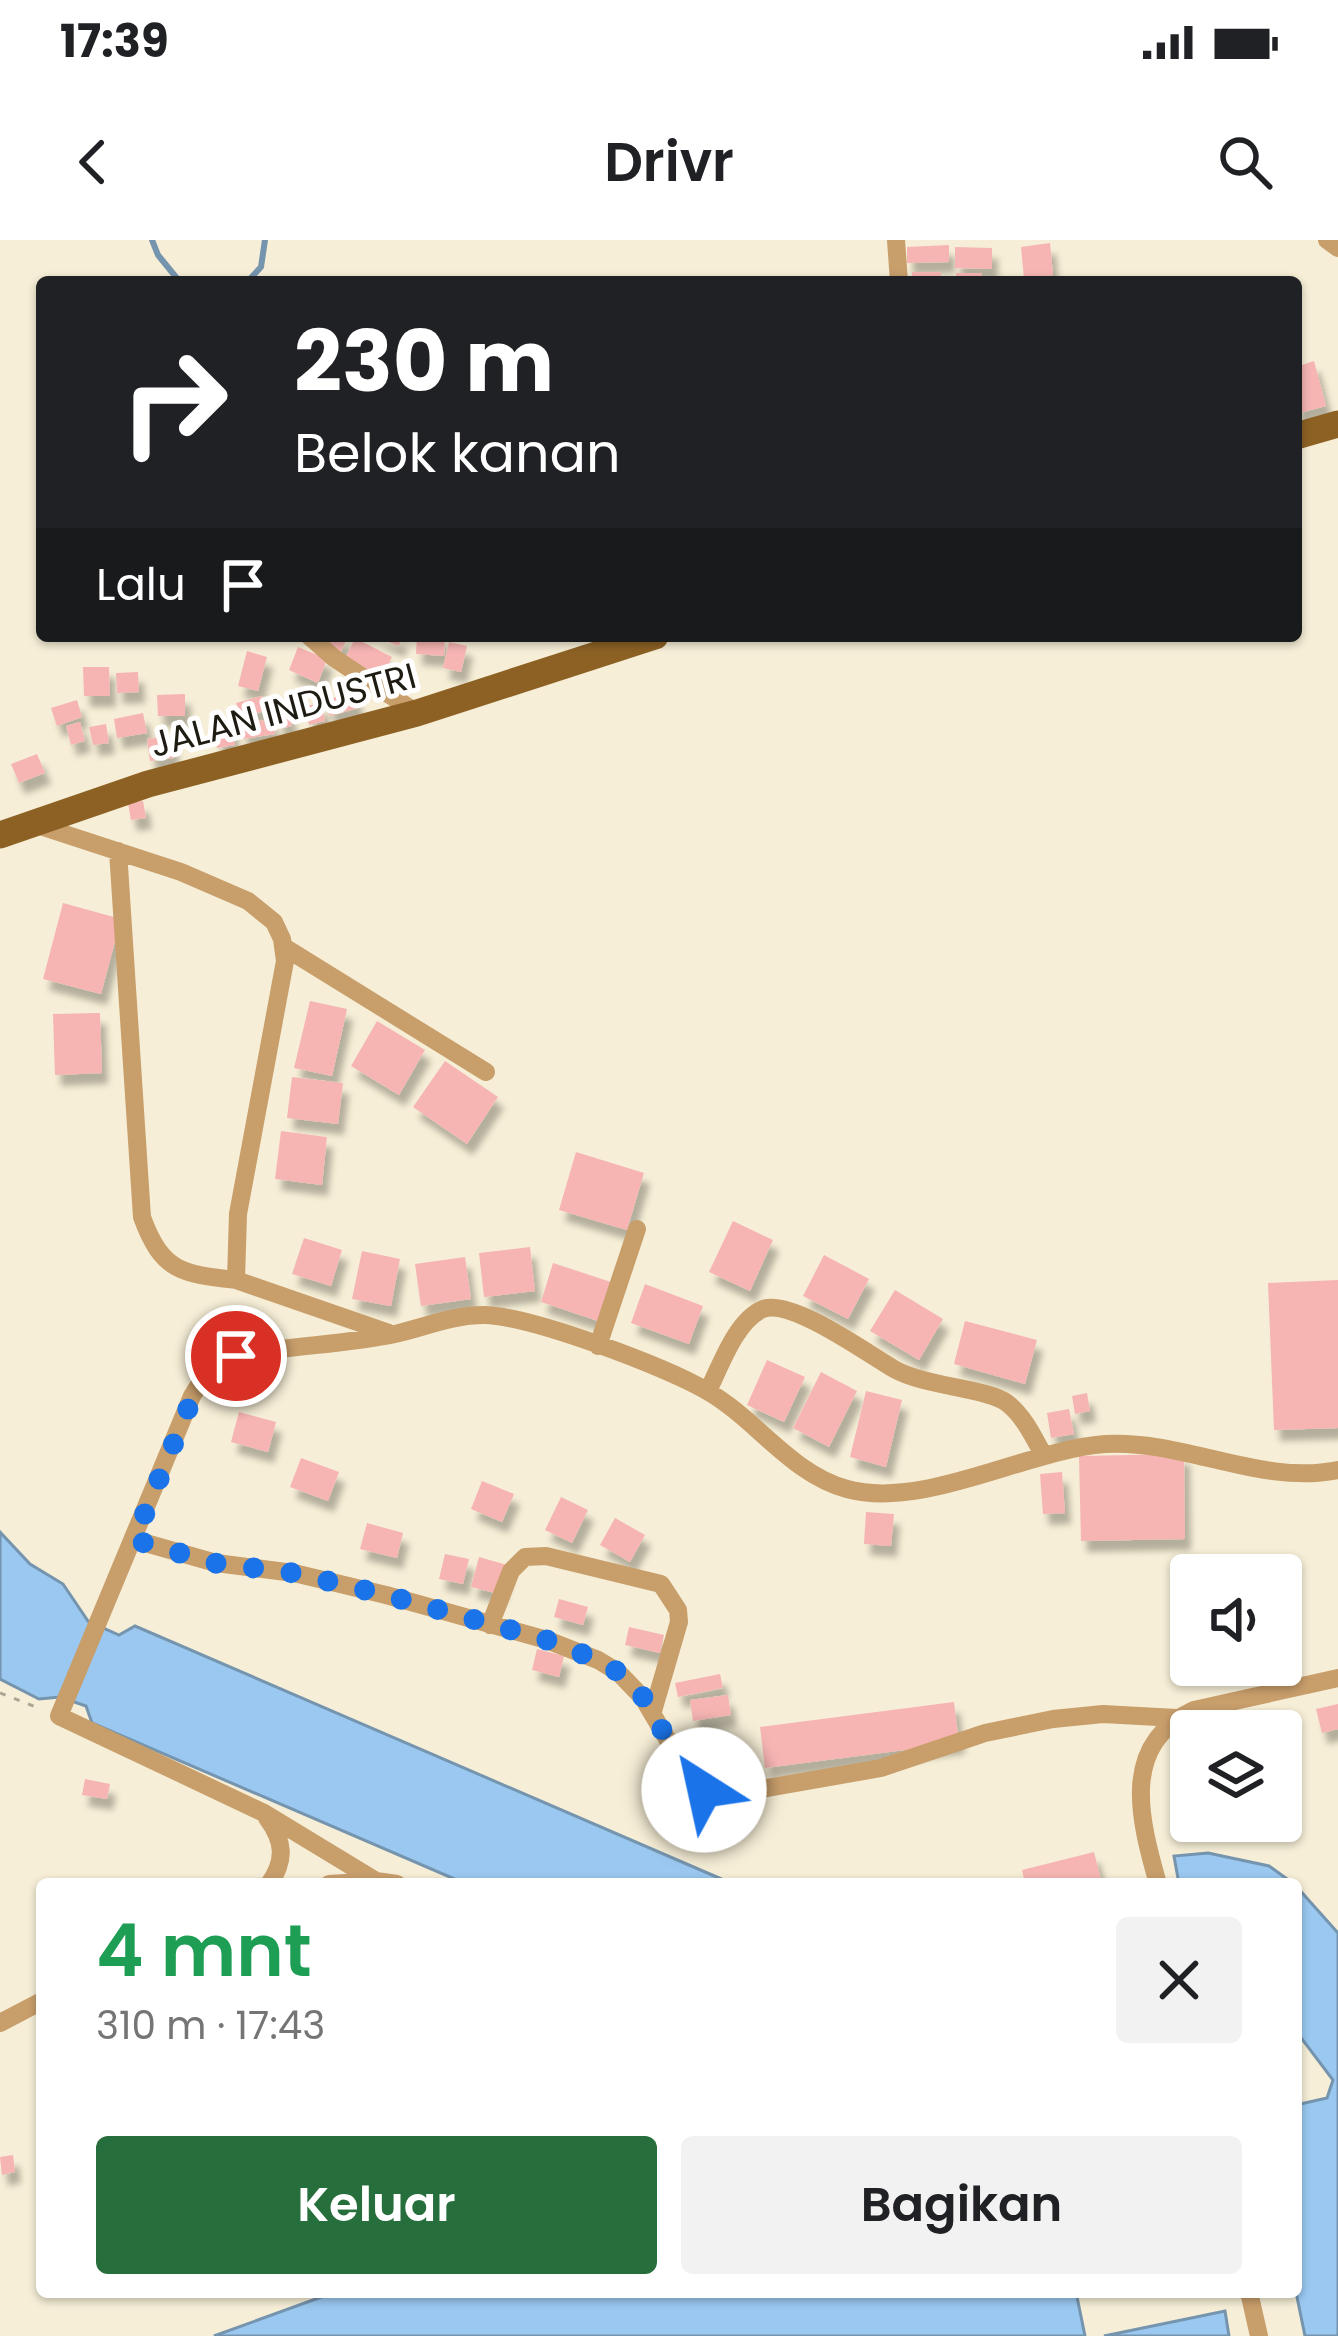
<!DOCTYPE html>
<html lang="id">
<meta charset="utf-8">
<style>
body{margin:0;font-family:Poppins,sans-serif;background:#f2f2f2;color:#202124;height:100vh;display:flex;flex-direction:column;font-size:45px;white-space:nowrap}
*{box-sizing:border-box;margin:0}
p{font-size:39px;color:#757577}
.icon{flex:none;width:66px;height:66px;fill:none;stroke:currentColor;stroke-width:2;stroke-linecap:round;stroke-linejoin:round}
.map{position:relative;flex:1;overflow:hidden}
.drawer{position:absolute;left:36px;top:1638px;width:1266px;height:420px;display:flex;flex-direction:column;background:#fff;border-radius:12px;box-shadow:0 3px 9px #0004}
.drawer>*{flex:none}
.guide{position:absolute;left:36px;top:36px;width:1266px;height:366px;border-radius:12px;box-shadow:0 3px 9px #0004;background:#202124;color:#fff;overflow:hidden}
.buttons{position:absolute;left:1170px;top:1314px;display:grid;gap:24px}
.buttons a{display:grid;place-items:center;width:132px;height:132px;border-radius:12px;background:#fff;box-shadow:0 3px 9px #0004;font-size:60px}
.pin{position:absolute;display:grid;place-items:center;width:102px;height:102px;color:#fff;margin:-51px;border:6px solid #fff;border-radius:50%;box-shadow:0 3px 12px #0007}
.me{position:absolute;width:132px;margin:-66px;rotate:325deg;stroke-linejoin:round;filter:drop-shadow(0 0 9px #0008)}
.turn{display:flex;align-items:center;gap:42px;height:252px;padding:0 60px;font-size:54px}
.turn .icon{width:156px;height:156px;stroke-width:2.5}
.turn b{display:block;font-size:84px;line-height:102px}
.then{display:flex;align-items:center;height:114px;padding:0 60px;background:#0003;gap:24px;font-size:45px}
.round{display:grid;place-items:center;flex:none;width:126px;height:126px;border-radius:12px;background:#f2f2f2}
.overview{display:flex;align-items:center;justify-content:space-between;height:204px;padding:0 60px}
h1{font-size:72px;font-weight:600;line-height:90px;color:#1e9e55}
.cta{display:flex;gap:24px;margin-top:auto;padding:24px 60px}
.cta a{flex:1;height:138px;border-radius:12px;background:#266e3b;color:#fff;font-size:48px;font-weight:600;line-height:138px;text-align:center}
.cta a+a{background:#f2f2f2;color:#202124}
.status{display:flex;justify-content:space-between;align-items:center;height:84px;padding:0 60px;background:#fff;direction:ltr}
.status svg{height:33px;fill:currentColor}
header{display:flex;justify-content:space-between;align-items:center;height:156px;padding:0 60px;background:#fff;font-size:54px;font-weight:600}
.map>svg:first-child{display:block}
</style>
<div class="status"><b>17:39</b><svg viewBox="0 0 49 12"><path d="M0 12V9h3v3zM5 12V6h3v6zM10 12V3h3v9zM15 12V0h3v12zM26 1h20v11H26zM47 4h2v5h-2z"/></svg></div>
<header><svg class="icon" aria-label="back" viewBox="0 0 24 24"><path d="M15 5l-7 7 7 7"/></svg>Drivr<svg class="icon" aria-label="search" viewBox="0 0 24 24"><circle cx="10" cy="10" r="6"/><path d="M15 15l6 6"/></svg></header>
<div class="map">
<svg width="1338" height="2096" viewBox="0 0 1338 2096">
<defs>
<filter id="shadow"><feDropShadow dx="6" dy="11" stdDeviation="3" flood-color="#0004"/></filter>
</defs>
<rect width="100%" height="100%" fill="#f6eed6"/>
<!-- water -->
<path fill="#9ac8f1" stroke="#7594ae" stroke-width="3" d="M0,1292l30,32 33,20 25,37 31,14 16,-9 598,258h-267l-374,-161 -6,-17 -26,-9 -21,2 -39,-20z
M1208,1613l61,13 25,18h-115l-5,-28z
M1296,1646l42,47v403h-33l-9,-44v-187l31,-7 6,-18 -37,-49z
M335,2052h741l9,44h-871z
M1225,2071l4,25h-125z"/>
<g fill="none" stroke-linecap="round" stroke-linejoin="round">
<!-- stream -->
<path stroke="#7594ae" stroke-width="6" d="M152,0l6,15 22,27
M247,42l14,-15 4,-27"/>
</g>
<!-- building -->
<path fill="#f6b5b3" filter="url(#shadow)" d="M1050,3l3,32 -29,3 -3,-31z
M949,5v17l-42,1v-16z
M955,7l37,1v21l-37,-1z
M912,32h29v10h-29z
M956,33h26v9h-26z
M1314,121l12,45 -30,8v-47z
M324,396h24l-7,16 -20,-8z
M373,396h29l-3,10z
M417,396h28l-1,20 -28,-2z
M355,398l37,19 -11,22 -37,-18z
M449,402l18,4 -6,26 -18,-4z
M298,407l29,12 -9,24 -29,-13z
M247,411l20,6 -9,34 -20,-5z
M83,427h26l1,29h-26z
M138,432l1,20 -22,1 -1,-20z
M354,452l4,16 -28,8 -5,-16z
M185,454v22h-27l-1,-21z
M262,456l5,14 -26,8 -5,-15z
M77,460l5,17 -25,9 -6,-18z
M287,461l5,25 -13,3 -5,-26z
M322,463l3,18 -16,4 -4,-19z
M143,473l4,20 -30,5 -3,-19z
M272,479l3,15 -32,5 -3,-15z
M80,482l5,19 -14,4 -5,-19z
M231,482l4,23 -18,3 -3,-23z
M106,484l3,19 -16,2 -4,-18z
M171,496l3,22 -24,3 -3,-22z
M37,514l8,19 -26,10 -8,-19z
M143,561l3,17 -15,2 -3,-17z
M63,663l58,16 -20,75 -58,-15z
M310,761l37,8 -15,67 -38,-8z
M100,773l2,60 -47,2 -2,-61z
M377,781l48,29 -26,45 -48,-29z
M445,821l53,36 -31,47 -54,-37z
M292,837l51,6 -5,41 -51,-6z
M281,891l46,6 -5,48 -47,-6z
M576,912l68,21 -17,57 -68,-20z
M733,981l40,19 -23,51 -41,-19z
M304,998l38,12 -11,36 -39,-12z
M530,1007l5,44 -51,6 -5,-44z
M362,1011l38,8 -9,47 -39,-7z
M824,1015l45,24 -21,40 -45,-23z
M465,1017l6,42 -50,7 -6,-42z
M553,1023l58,19 -13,39 -57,-19z
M1338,1040v148l-64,2 -6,-147z
M645,1044l58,22 -14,38 -58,-21z
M895,1050l48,29 -24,41 -49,-29z
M965,1081l72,19 -12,44 -71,-20z
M767,1120l38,17 -21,45 -37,-17z
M821,1132l36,19 -28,56 -36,-19z
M866,1151l36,9 -16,67 -36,-10z
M1087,1153l3,18 -15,3 -3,-18z
M1069,1169l5,25 -23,4 -4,-25z
M239,1172l37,10 -8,30 -37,-10z
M1184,1214l1,85 -104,2 -2,-85z
M301,1218l38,14 -11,29 -38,-14z
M1062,1232l3,41 -22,1 -3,-40z
M482,1241l32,13 -12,28 -31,-13z
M561,1257l27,13 -16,33 -27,-13z
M866,1272l28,2 -3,32 -27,-2z
M615,1278l30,17 -15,27 -30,-17z
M367,1283l36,10 -6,25 -37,-9z
M445,1314l24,5 -6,25 -24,-5z
M479,1317l28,8 -8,29 -28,-7z
M559,1359l29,8 -5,18 -29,-8z
M629,1387l35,8 -4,18 -35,-8z
M537,1409l27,7 -5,21 -27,-7z
M720,1434l3,14 -45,9 -3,-14z
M728,1455l3,20 -38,6 -3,-21z
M954,1462l5,41 -194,25 -5,-41z
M1338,1464v25l-16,4 -6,-24z
M85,1539l25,5 -3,15 -25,-4z
M1094,1612l8,32h-77l-3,-14z
M13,1915l2,17 -13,3 -2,-18z"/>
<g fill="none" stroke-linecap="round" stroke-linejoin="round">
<!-- path -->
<path stroke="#aca593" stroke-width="3" stroke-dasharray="6 9" stroke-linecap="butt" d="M0,1453l41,16"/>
<!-- minor -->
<path stroke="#c89e6b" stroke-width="18" d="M896,0l3,42
M1327,0l11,8
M309,396l25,22 83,55
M34,584l147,48 67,29 26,21 8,17 3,22 -47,253 -2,66 153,53
M118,611l24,366c20,55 40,57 94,63
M284,707l202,125
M598,1106l39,-117
M708,1151c12,-24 28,-71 55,-82 28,-11 105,45 131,60 32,18 93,19 113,34 17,13 27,35 37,53
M135,1300l81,23 78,10 92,22 161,45 51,20 20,12 25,26 43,73 25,22h27l143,-25 104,-35 68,-14 50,-5 73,4
M490,1385l21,-54 14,-14 21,-1 115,28 17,26 1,12 -26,89
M267,1578c17,23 19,42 2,66
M376,1641l-112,-68 -205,-97 133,-320 15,-24 17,-13c56,-14 115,-13 171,-25 30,-7 58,-19 89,-19 47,1 180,51 223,76 49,28 84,83 140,98 77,21 179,-39 258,-45 78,-5 156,42 233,26
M329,1644l47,-3 21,3
M1158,1644c-18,-64 -39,-139 36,-174l144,-32
M0,1783l42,-22
M1249,2052l10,44"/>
<!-- primary -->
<path stroke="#8d6124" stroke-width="27" d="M1296,196l42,-12
M0,595l148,-51 269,-71 238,-77"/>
</g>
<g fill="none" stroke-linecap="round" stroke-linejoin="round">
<!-- route -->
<path stroke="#1a73e8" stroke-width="21" stroke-dasharray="0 37.8" d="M236,1116l-20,8 -17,18 -65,158 81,23 79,10 92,22 161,45 51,20 20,12 25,25 43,74 18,19"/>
</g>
<g text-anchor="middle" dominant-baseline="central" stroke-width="10" stroke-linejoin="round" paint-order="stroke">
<!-- street labels -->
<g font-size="36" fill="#1e1b12" stroke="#fff">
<text transform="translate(283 470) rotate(-15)">JALAN INDUSTRI</text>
</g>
</g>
</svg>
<div class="buttons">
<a><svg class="icon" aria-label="sound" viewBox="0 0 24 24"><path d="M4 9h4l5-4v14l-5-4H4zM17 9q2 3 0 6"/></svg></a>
<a><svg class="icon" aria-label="layers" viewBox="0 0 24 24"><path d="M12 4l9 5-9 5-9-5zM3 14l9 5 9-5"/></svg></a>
</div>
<div class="pin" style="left:236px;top:1116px;background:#d93025"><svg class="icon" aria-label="arrive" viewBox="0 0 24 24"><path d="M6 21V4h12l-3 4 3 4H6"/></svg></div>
<svg class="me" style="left:704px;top:1550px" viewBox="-20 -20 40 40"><circle r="19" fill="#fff"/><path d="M0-13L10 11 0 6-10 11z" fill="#1a73e8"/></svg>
<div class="guide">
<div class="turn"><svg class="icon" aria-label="right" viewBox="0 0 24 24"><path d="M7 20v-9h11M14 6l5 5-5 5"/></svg><div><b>230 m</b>Belok kanan</div></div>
<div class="then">Lalu<svg class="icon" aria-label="arrive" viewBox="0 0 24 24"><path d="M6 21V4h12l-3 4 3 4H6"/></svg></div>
</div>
<section class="drawer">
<div class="overview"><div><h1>4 mnt</h1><p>310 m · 17:43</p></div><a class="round"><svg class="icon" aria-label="close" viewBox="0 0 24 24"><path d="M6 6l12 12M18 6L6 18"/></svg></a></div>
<div class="cta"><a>Keluar</a><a>Bagikan</a></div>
</section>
</div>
